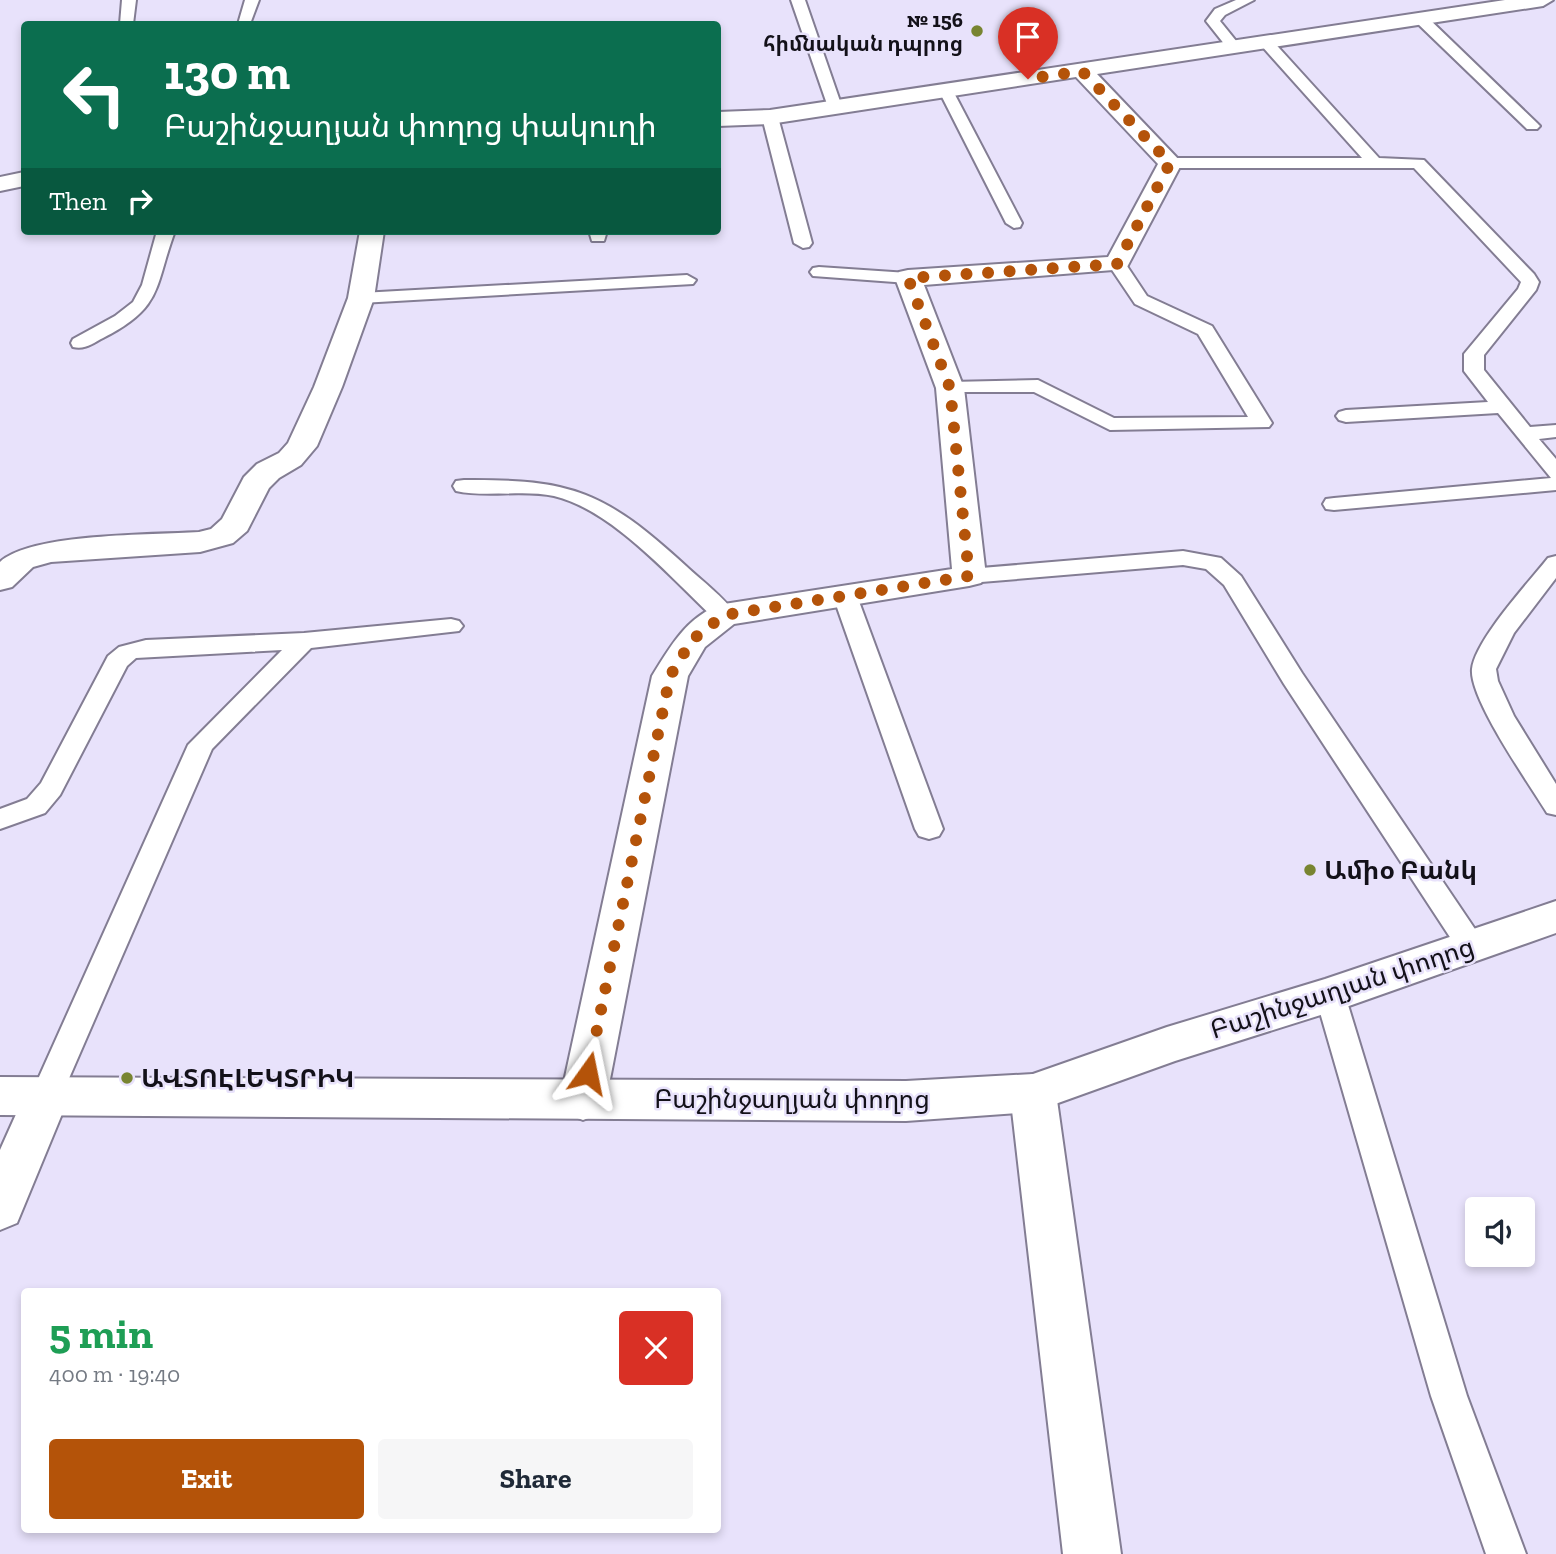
<!DOCTYPE html>
<meta charset="utf-8">
<style>
body{margin:0;font-family:"Zilla Slab","Noto Sans Armenian",serif;background:#f6f6f7;color:#1f2937;height:100vh;display:flex;flex-direction:column;font-size:26px;white-space:nowrap}
*{box-sizing:border-box;margin:0}
p{font-size:23px;color:#747a83}
.icon{flex:none;width:38px;height:38px;fill:none;stroke:currentColor;stroke-width:2;stroke-linecap:round;stroke-linejoin:round}
.map{position:relative;flex:1;overflow:hidden}
.drawer{position:absolute;left:21px;top:1288px;width:700px;height:245px;display:flex;flex-direction:column;background:#fff;border-radius:7px;box-shadow:0 4px 10px #0003}
.drawer>*{flex:none}
.top-card{position:absolute;left:21px;top:21px;width:700px;height:214px;border-radius:7px;box-shadow:0 4px 10px #0003;background:#0b6e4f;color:#fff;overflow:hidden}
.controls{position:absolute;left:1465px;top:1197px;display:grid;gap:14px}
.controls a{display:grid;place-items:center;width:70px;height:70px;border-radius:7px;background:#fff;box-shadow:0 4px 10px #0003;font-size:35px}
.pin{position:absolute;display:grid;place-items:center;width:60px;height:60px;color:#fff;margin:-72px -30px;border-radius:50% 50% 50% 0;rotate:-45deg;box-shadow:0 0 7px #0007}
.pin .icon{rotate:45deg}
.me{position:absolute;width:77px;margin:-38px;rotate:12deg;stroke-linejoin:round;filter:drop-shadow(0 0 5px #0008)}
.turn{display:flex;align-items:center;gap:24px;height:147px;padding:0 28px;font-size:32px}
.turn .icon{width:91px;height:91px;stroke-width:2.5}
.turn b{display:block;font-size:49px;line-height:60px}
.then{display:flex;align-items:center;height:66px;padding:0 28px;background:#0003;gap:14px;font-size:26px}
.round{display:grid;place-items:center;flex:none;width:74px;height:74px;border-radius:7px;background:#f6f6f7}
.head{display:flex;align-items:center;justify-content:space-between;height:119px;padding:0 28px}
h1{font-size:42px;font-weight:700;line-height:52px;color:#1e9e55}
.cta{display:flex;gap:14px;margin-top:auto;padding:14px 28px}
.cta a{flex:1;height:80px;border-radius:7px;background:#b45309;color:#fff;font-size:28px;font-weight:700;line-height:80px;text-align:center}
.cta a+a{background:#f6f6f7;color:#1f2937}
.map>svg:first-child{display:block}
</style>
<div class="map">
<svg width="1556" height="1554" viewBox="0 0 1556 1554">
<rect width="100%" height="100%" fill="#e8e2fb"/>
<g fill="none" stroke-linecap="round" stroke-linejoin="round">
<!-- lane casing -->
<g stroke="#837d93" stroke-width="4">
<path id="lane" d="M122,0h14l-3,24h-13z
M245,0h14l-9,24h-12z
M791,0h14l37,107 -2,3 -5,1 -7,-4z
M1236,0h18l-29,15 -5,6 21,26 -7,4 -5,-1 -23,-29 9,-12z
M1421,15l5,1 111,107 3,3 -3,3h-10l-111,-107 -2,-3z
M1265,37l5,1 109,120 45,2 110,114 5,8 -3,8 -52,65v15l46,57 26,-2v12l-17,2 17,20v31l-222,20 -8,-1 -3,-5 3,-5 8,-1 217,-20 -53,-65 -152,9 -7,-2 -3,-4 3,-4 7,-2 142,-8 -24,-31v-17l54,-65 3,-7 -107,-114h-244l-8,-5 8,-5h192l-102,-114 -2,-3z
M946,87l7,4 69,132 -2,4 -6,1 -8,-5 -67,-132z
M770,112l8,5 34,126 -3,4 -6,1 -9,-5 -32,-126z
M157,231h18c-21,56 -11,76 -72,107 -10,5 -18,12 -30,9l-2,-4 2,-4 42,-23 18,-14 9,-17z
M589,231h18l-3,10h-12z
M1117,259l6,1 24,36 65,30 60,97 -3,4 -159,3 -76,-38h-91l-3,-4 3,-4 7,-2 88,-2 76,38 134,-1 -50,-83 -63,-30 -27,-40z
M819,267l89,6 9,5 -9,5 -95,-7 -3,-4 3,-4z
M687,275l9,5 -3,4 -332,19 -9,-5 9,-5z
M464,480c109,-1 141,12 222,86 16,15 38,31 50,49l-4,5 -8,2 -8,-2c-44,-41 -103,-110 -162,-124 -32,-7 -67,2 -98,-5l-3,-5 3,-5z
M1183,551l38,7 20,18 61,97 179,265 5,8 -5,8 -10,3 -10,-3 -177,-270 -60,-99 -18,-16 -23,-4 -214,18 -8,-2 -3,-5 3,-5 8,-2z
M1556,556v22l-42,55 -18,36 2,12 16,35 42,68v31l-9,-2c-17,-28 -78,-114 -75,-144 3,-29 57,-87 76,-111z
M845,589l8,2 4,5 86,233 -4,7 -10,3 -10,-3 -4,-7 -82,-233 4,-5z
M451,619l8,2 4,5 -4,5 -148,17 -99,101 -155,357 -11,4 -11,-4 -5,-9 158,-352 94,-95 -146,8 -9,8 -67,129 -15,18 -45,16v-20l27,-10 14,-16 67,-127 11,-9 27,-7 158,-7z
M1330,983l11,4 4,8 122,401 59,158h-40l-55,-158 -116,-401 4,-8z"/>
</g>
<!-- street casing -->
<g stroke="#837d93" stroke-width="4">
<path id="street" d="M1505,0h48l-10,6 -446,68 85,89 -56,106 -202,16 40,103 22,188 -5,7 -12,3 -235,38 -29,23 -17,29 -82,424 -7,14 -16,6 -16,-6 -7,-14 92,-424c18,-29 36,-62 72,-72l228,-35 -16,-181 -41,-110 4,-6 9,-2 200,-13 50,-93 -82,-87 -306,47 -52,2v-14l52,-2z
M24,172v14l-24,5v-14z
M360,231h24l-10,67 -32,89 -25,59 -16,19 -22,13 -10,10 -22,43 -14,12 -33,9 -149,10 -18,5 -21,20 -12,3v-28c31,-29 153,-27 199,-30l12,-3 11,-10 22,-42 13,-13 22,-11 9,-10 26,-56 34,-89z
M1033,1074l16,5 7,14 65,461h-58l-53,-461 7,-14z
M46,1078l16,5 7,14 -52,126 -17,7v-80l30,-67z"/>
</g>
<!-- secondary casing -->
<g stroke="#837d93" stroke-width="4">
<path id="secondary" d="M1556,901v32l-210,74 -171,54 -142,51 -127,9 -906,-6v-38l906,4 127,-7 134,-47 158,-48z"/>
</g>
<!-- lane -->
<use href="#lane" fill="#fff" fill-rule="evenodd"/>
<!-- street -->
<use href="#street" fill="#fff" fill-rule="evenodd"/>
<!-- secondary -->
<use href="#secondary" fill="#fff" fill-rule="evenodd"/>
</g>
<g fill="none" stroke-linecap="round" stroke-linejoin="round">
<!-- route -->
<path stroke="#b45309" stroke-width="12" stroke-dasharray="0 21.6" d="M588,1073l82,-397 22,-36 32,-25 245,-39 -19,-188 -42,-110 209,-14 53,-101 -88,-92 -54,8"/>
</g>
<!-- markers -->
<g fill="#788431" stroke="#e8e2fb" stroke-width="2.5">
<circle cx="977" cy="31" r="7"/>
<circle cx="1310" cy="870" r="7"/>
<circle cx="127" cy="1078" r="7"/>
</g>
<g text-anchor="middle" dominant-baseline="central" stroke-width="5" stroke-linejoin="round" paint-order="stroke">
<!-- far-poi labels -->
<g font-size="21" font-weight="bold" fill="#131119" stroke="#e8e2fb" text-anchor="end">
<text x="963" y="19">№ 156<tspan x="963" dy="24">հիմնական դպրոց</tspan></text>
</g>
<!-- poi labels -->
<g font-size="26" font-weight="bold" fill="#131119" stroke="#e8e2fb" text-anchor="start">
<text x="1324" y="870">Ամիօ Բանկ</text>
<text x="141" y="1078">ԱՎՏՈԷԼԵԿՏՐԻԿ</text>
</g>
<!-- street labels -->
<g font-size="26" fill="#131119" stroke="#e8e2fb">
<text transform="translate(1342 988) rotate(-18)">Բաշինջաղյան փողոց</text>
<text x="792" y="1099">Բաշինջաղյան փողոց</text>
</g>
</g>
</svg>
<div class="controls">
<a><svg class="icon" aria-label="sound" viewBox="0 0 24 24"><path d="M4 9h4l5-4v14l-5-4H4zM17 9q2 3 0 6"/></svg></a>
</div>
<div class="pin" style="left:1028px;top:79px;background:#d93025"><svg class="icon" aria-label="arrive" viewBox="0 0 24 24"><path d="M6 21V4h12l-3 4 3 4H6"/></svg></div>
<svg class="me" style="left:588px;top:1073px" viewBox="-20 -20 40 40"><path d="M0-17L14 15 0 8-14 15z" fill="#b45309" stroke="#fff" stroke-width="4"/></svg>
<div class="top-card">
<div class="turn"><svg class="icon" aria-label="left" viewBox="0 0 24 24"><path d="M17 20v-9H6M10 6l-5 5 5 5"/></svg><div><b>130 m</b>Բաշինջաղյան փողոց փակուղի</div></div>
<div class="then">Then<svg class="icon" aria-label="right" viewBox="0 0 24 24"><path d="M7 20v-9h11M14 6l5 5-5 5"/></svg></div>
</div>
<section class="drawer">
<div class="head"><div><h1>5 min</h1><p>400 m · 19:40</p></div><a class="round" style="background:#d93025;color:#fff"><svg class="icon" aria-label="close" viewBox="0 0 24 24"><path d="M6 6l12 12M18 6L6 18"/></svg></a></div>
<div class="cta"><a>Exit</a><a>Share</a></div>
</section>
</div>
